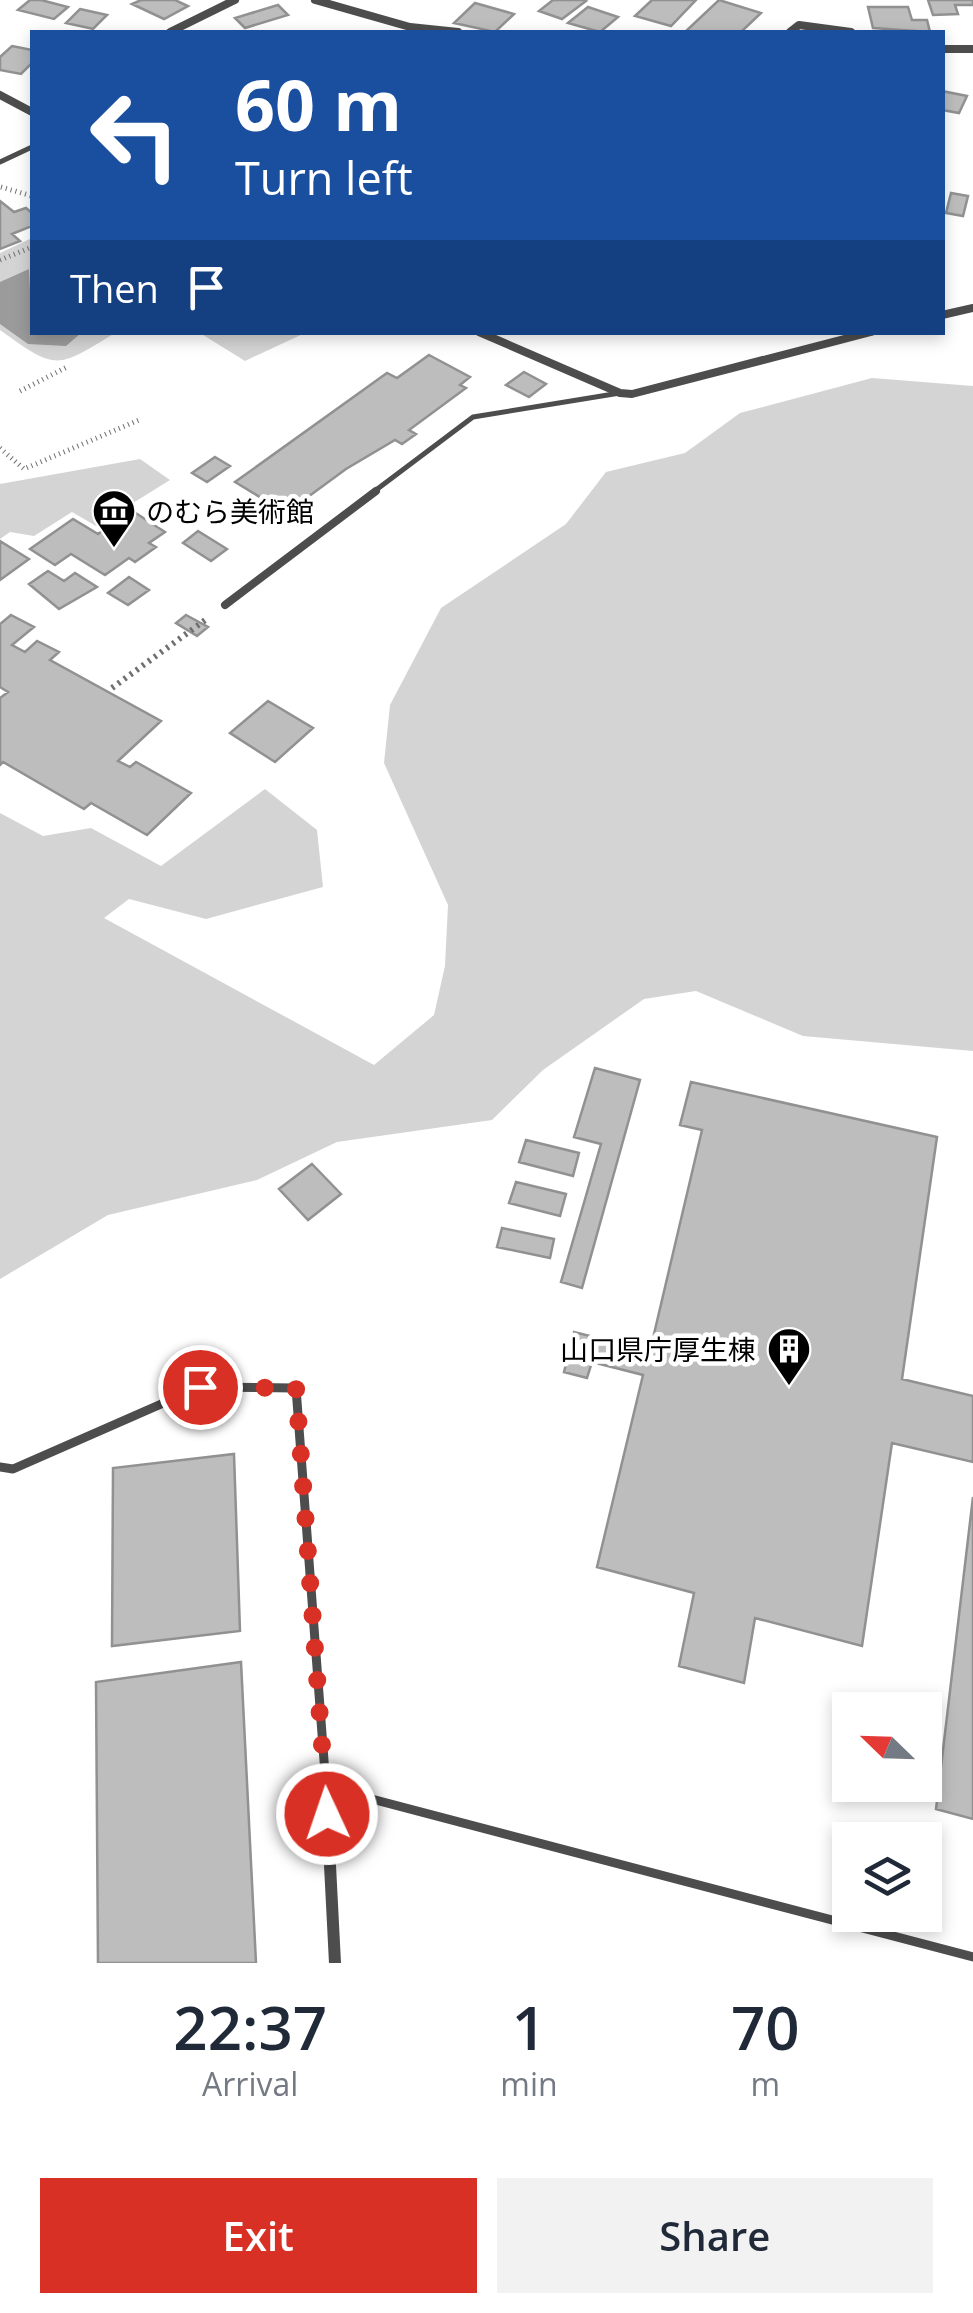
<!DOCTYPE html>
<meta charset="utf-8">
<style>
body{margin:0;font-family:"Open Sans","Noto Sans JP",sans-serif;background:#f2f2f3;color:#1f2937;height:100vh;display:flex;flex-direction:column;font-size:38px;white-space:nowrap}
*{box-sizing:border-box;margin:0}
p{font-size:32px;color:#747a83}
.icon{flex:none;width:55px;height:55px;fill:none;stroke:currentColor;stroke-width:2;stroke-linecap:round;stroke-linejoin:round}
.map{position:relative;height:1963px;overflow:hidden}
.details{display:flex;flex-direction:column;background:#fff;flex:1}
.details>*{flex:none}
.banner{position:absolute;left:30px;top:30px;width:915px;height:305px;border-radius:0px;box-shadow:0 5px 15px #0003;background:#1a4fa0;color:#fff;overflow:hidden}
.needle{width:65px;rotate:293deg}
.tools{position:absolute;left:832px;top:1692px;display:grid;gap:20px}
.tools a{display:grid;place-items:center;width:110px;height:110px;border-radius:0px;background:#fff;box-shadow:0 5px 15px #0003;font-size:50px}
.pin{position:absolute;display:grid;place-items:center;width:85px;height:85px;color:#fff;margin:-42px;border:5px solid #fff;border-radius:50%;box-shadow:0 2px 10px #0007}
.me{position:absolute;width:110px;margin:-55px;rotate:357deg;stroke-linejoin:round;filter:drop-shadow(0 0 8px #0008)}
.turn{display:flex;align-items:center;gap:35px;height:210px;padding:0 40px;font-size:45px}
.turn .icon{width:130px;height:130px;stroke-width:2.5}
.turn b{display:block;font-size:70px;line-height:85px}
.then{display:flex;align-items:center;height:95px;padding:0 40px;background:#0003;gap:20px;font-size:38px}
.eta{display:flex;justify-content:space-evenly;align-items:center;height:170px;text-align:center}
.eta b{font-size:60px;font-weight:600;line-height:70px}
.action{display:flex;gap:20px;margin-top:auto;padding:20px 40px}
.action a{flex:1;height:115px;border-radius:0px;background:#d93025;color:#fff;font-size:40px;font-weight:600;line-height:115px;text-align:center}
.action a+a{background:#f2f2f3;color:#1f2937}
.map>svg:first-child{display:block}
</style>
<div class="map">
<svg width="973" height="1963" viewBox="0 0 973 1963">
<rect width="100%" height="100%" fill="#fff"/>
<!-- green -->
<path fill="#d4d4d4" d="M32,238v94l83,1c-59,36 -58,38 -115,-3v-77z
M200,333h105l-60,28z
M872,378l101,8v665l-170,-15 -107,-45 -52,8 -101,71 -51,50 -155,22 -80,38 -149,35 -108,64v-466l43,23 48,-8 70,38 104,-77 52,41 6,57 -117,32 -77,-20 -25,19 270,147 60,-50 11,-49 3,-61 -64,-142 6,-58 51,-97 125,-84 40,-52 79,-19 55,-40z
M140,459l30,21 -74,46 -24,-14 -38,24 -24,-4 -10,7v-55z"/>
<!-- water -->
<path fill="#9b9b9b" d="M29,269l3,63 49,1 -15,13 -38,-2 -28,-20v-42z"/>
<!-- building -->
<path fill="#bdbdbd" stroke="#919191" stroke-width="2.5" d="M30,0h11l27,7 -14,12 -36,-9z
M141,0h34l13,6 -24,13 -32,-15z
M553,0h31l2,1 -24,18 -23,-8z
M652,0h44l-25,26 -36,-10z
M719,0l42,13 -20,19h-56z
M928,0h45v5h-18l3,9 -25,1z
M475,3l39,11 -19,18 -41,-9z
M278,5l10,10 -43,13 -10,-10z
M588,7l30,10 -18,15 -32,-9z
M868,7h40l4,13h15l3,12 -57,-4z
M80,9l27,6 -14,14 -27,-6z
M12,46l20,4v13l-11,11 -21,-4v-13z
M942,91l25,5 -8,17 -17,-3z
M951,193l17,3 -5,20 -17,-3z
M0,201l14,11 12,-4 6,5v13l-20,8 8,7 -20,8z
M429,355l41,22 -10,8 6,3 -57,42 7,4 -14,10 -7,-4 -49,29 -60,44 -51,-31 152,-109 10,5z
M524,372l22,12 -17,13 -23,-12z
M215,457l15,9 -23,16 -15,-9z
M131,510l34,22 -16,11 7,4 -21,15 -6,-4 -24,17 -34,-21 -16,11 -25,-16 43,-30 25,15z
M198,531l29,18 -16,12 -28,-18z
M0,541l29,18 -29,21z
M48,571l16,10 11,-8 22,14 -38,22 -30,-25z
M129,577l20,13 -21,15 -20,-12z
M11,615l23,12 -22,18 13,7 12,-11 22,11 -9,8 111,61 -43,40 12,6 6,-5 55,31 -44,42 -56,-32 -7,6 -81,-47 -3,3v-67l8,-6 -8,-5v-63z
M186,615l22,12 -11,9 -21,-13z
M268,701l45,27 -38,34 -45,-29z
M595,1068l45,12 -58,208 -21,-6 40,-138 -27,-7z
M691,1082l246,55 -35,242 71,17v66l-81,-19 -30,203 -107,-28 -11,65 -65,-17 15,-73 -97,-26 46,-192 -51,-13 -5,16 -23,-6 10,-40 76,19 52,-221 -22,-5z
M526,1140l53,13 -6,23 -54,-14z
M312,1164l29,30 -33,26 -29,-31z
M516,1182l50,12 -6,22 -51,-13z
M502,1228l52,11 -4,19 -53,-11z
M234,1454l6,177 -128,15 1,-178z
M973,1497v322l-37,-10z
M241,1662l15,301h-158l-2,-281z"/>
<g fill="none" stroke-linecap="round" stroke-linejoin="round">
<!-- path-far1 -->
<path stroke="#6f6f6f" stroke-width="5" stroke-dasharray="1 4" stroke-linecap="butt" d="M1,187l31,9
M0,260l32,-13
M20,391l47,-24
M0,448l24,21 115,-49"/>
<!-- path -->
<path stroke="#6f6f6f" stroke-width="6" stroke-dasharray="2.5 5" stroke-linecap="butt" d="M112,688l96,-70"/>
<!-- lane-far2 -->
<path stroke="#4d4d4d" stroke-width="5" d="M0,162l32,-15
M372,493l101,-76 147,-24"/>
<!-- lane-far1 -->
<path stroke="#4d4d4d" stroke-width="8" d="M225,605l151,-114"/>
<!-- lane -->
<path stroke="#4d4d4d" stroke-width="9" d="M0,1467l13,2 187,-82 96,1 30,399 647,170"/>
<!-- street-far1 -->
<path stroke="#4d4d4d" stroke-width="8" d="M315,0l95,27 48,5
M170,32l65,-32
M790,32l9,-7 52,7
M942,49h31
M0,95l32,17
M942,315l31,-7
M479,332l141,61 12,1 239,-62"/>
<!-- street -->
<path stroke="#4d4d4d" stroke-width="12" d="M326,1787l9,176"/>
</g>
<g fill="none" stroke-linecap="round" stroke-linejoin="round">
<!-- route -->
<path stroke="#d93025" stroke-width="18" stroke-dasharray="0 32.4" d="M200,1387l96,1 31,426"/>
</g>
<!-- icons -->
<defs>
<g id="museum-pin" transform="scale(2.25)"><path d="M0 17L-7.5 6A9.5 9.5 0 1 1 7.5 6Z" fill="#000" stroke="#fff"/><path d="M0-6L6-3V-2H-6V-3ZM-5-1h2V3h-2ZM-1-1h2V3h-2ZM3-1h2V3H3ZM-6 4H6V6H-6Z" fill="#fff"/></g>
<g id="building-pin" transform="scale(2.25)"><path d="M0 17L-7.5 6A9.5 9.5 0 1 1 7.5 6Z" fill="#000" stroke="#fff"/><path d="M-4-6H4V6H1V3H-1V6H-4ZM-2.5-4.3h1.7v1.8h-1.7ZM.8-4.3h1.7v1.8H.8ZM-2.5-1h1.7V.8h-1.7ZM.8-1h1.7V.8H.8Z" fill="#fff"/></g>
</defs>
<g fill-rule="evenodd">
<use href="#museum-pin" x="114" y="511"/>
<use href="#building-pin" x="789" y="1349"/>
</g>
<g text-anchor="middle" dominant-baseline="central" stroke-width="9" stroke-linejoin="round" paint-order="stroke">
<!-- poi labels -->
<g font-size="28" fill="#000" stroke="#fff" text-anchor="start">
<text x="146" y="511">のむら美術館</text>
<text x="756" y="1349" text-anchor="end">山口県庁厚生棟</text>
</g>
</g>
</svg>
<div class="tools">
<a><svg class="needle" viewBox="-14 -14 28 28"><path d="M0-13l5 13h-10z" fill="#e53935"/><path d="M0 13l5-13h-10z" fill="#747a83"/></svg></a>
<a><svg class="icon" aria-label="layers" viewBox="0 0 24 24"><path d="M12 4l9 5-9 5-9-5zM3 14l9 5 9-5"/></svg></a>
</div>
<div class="pin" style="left:200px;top:1387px;background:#d93025"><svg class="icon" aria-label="arrive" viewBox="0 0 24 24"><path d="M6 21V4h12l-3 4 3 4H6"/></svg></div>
<svg class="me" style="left:327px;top:1814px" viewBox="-20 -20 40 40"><circle r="17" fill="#d93025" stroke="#fff" stroke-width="3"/><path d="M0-11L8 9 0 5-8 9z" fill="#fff"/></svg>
<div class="banner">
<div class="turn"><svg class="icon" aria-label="left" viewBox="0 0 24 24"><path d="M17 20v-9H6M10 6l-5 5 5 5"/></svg><div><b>60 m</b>Turn left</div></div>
<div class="then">Then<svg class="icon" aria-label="arrive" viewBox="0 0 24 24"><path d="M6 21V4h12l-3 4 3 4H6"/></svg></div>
</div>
</div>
<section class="details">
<div class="eta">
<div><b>22:37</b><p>Arrival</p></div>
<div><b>1</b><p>min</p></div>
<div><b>70</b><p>m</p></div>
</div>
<div class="action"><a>Exit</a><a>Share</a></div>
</section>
